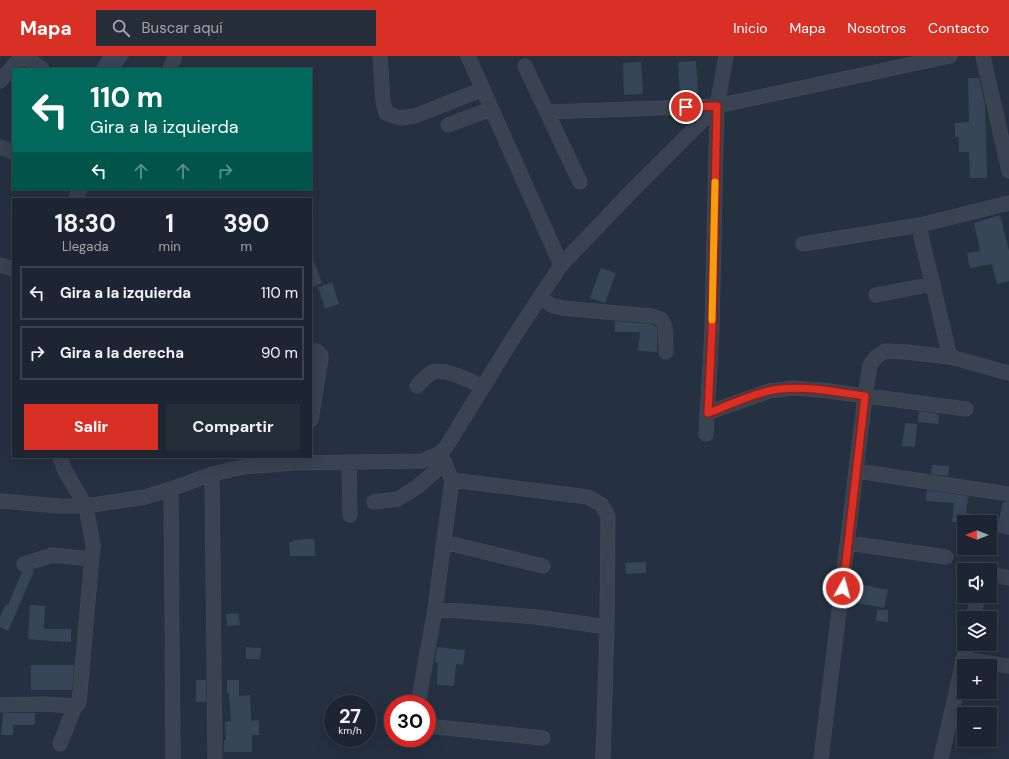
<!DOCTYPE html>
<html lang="es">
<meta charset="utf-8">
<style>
body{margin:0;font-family:"DM Sans",sans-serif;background:#252d39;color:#f1f3f6;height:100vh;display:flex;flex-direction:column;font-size:15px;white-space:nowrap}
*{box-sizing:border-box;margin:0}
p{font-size:13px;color:#a0a5ab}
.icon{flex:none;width:22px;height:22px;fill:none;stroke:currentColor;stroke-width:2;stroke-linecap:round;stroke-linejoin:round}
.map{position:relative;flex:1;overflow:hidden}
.drawer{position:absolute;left:12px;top:142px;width:300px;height:260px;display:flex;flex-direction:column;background:#1c2531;border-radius:0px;box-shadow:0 4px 16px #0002,0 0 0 1px #3a424d}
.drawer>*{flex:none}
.top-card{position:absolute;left:12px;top:12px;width:300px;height:122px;border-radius:0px;box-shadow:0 4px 16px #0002,0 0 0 1px #3a424d;background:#00695c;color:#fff;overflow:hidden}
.needle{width:26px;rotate:270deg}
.buttons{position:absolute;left:957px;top:459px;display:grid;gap:8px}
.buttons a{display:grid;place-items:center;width:40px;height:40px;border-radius:0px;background:#1c2531;box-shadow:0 4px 16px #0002,0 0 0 1px #3a424d;font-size:20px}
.speed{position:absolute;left:324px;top:639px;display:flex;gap:8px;font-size:20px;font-weight:700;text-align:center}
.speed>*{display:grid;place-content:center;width:52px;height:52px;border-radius:50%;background:#1c2531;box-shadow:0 4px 16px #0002,0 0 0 1px #3a424d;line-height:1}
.speed small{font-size:10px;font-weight:400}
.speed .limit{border:6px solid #d22;background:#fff;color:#111}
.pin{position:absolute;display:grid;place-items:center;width:34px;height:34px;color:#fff;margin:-17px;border:2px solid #fff;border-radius:50%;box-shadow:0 1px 4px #0007}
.me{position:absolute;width:44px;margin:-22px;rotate:7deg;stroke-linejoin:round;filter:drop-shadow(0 0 3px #0008)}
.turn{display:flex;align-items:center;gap:14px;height:84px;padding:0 12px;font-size:18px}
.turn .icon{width:52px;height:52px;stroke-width:2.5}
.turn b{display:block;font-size:28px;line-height:34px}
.lanes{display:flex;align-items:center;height:38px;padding:0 12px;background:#0003;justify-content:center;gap:20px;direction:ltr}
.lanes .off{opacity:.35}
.eta{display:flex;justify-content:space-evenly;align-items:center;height:68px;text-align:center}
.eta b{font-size:24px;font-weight:700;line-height:28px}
.action{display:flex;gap:8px;margin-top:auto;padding:8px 12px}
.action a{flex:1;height:46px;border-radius:0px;background:#d93025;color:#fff;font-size:16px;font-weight:700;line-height:46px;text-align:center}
.action a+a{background:#252d39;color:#f1f3f6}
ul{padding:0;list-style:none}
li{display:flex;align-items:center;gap:12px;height:54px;margin:0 8px 6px;padding:0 4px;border:2px solid #3a424d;border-radius:0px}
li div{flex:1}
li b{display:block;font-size:15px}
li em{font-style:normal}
header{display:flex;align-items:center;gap:24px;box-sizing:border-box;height:56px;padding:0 20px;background:#d93025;color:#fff}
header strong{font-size:19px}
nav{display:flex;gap:22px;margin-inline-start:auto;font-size:14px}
.search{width:280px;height:36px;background:#252d39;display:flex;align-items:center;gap:10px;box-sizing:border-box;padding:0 14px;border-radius:0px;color:#a0a5ab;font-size:15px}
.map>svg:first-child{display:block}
</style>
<header>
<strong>Mapa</strong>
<div class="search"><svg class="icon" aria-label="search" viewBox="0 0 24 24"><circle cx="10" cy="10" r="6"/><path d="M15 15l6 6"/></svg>Buscar aquí</div>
<nav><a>Inicio</a><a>Mapa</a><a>Nosotros</a><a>Contacto</a></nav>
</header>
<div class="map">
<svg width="1009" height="703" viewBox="0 0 1009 703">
<rect width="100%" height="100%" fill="#253141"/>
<!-- building -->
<path fill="#374557" d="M103,0h26l-9,13h-25z
M696,5l2,34 -18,1 -2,-34z
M641,6l2,32 -19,1 -1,-32z
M968,22h11l6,26 2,74h-17l-1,-26h-10v-15h-4v-14l14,-1z
M1000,159l9,36v30l-12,3 -5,-20 -22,4 -3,-15 13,-2 -6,-28z
M311,200h1l10,27 -11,5z
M601,212l15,5 -11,30 -15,-5z
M332,226l7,22 -14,5 -7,-22z
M615,265l35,3 5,2 2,3v23l-19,-1 2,-19h-25z
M919,355l20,3 -1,10 -20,-2z
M905,367l12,1 -2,23 -13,-1z
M932,409l17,1 -1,10 -17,-2z
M927,434l41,6 -2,17 21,3v6h-35l2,-19 -28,-2z
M1003,446h6v33l-13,-3z
M314,483l1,17h-25l-1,-14h4v-2z
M646,506v11l-20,1 -1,-11z
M32,514l2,1 -26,60 -8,-4v-10l6,-13 2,1 14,-33z
M855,527l33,7 -4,18 -33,-6z
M30,549l15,1 -1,23h27v13l-21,-1 -22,-2z
M877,554h11v12l-12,-1z
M238,557l2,12 -13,1 -1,-12z
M246,591l15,1 -1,11h-14z
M437,591l28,3 -2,15 -7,-1 -2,22 -17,-1 1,-22 -3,-1z
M31,609h43l-2,25h-41z
M196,624h10v22h-10z
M227,624h12v16l11,-1 1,26 8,-1v15h-7v17h-28v-12h2l-1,-18 6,-1 -2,-28h-2z
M3,657h32v12h-22v10h-12z"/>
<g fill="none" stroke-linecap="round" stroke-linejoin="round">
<!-- minor casing -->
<g stroke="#434c5a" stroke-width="15">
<path id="minor" d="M24,0l18,13
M380,0l3,45 3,12 14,5 15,-2 68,-27
M468,0l93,209
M983,0l26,115
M525,10l55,116
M170,13l5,-13
M0,25l22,-25
M547,56l170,-6 233,-50
M448,69l43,-16
M0,91l13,5
M76,143l4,-10
M920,169l1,11 29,121
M803,188l117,-19 89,-22
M0,209l13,4
M876,239l57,-11
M540,241l11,8 11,3 90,8 9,3 4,8 1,25
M311,296l6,-1 4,4v4l-10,61
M417,330c4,-4 9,-10 14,-13 12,-7 41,9 52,14
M707,357l62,-22 24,-3 28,2 145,19
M706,378l6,-105 5,-223 9,-50
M349,406l1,53
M857,415l152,23
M212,418l3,285
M452,424l136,17 14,8 6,11 -1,111 -4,132
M171,433l2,270
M0,445l60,5h26l59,-9 26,-8 41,-15 31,-7 50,-4 129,-2 18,-8 6,-6 69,-112 46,-70 68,-71 88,-88
M374,446l24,-3 19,-12 28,-24
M444,486l99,24
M848,487l98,14
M24,508l29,-9 38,4
M990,518l19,4
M435,553l102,8 70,10
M973,562l5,-22
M963,603l46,7
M418,648l17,-95 17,-129 -12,-27
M0,649l44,-1 31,2 4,-3 14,-158 -7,-39 -21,-35 -5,-14
M427,670l116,12
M60,688l15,-38
M821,703l44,-363 5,-31 6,-8 9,-6 21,1 44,5 59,16
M941,703l26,-115"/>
</g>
<!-- minor -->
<use href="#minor" stroke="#394351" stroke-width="14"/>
</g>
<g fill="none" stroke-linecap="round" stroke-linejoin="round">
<!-- route casing -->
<g stroke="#8d1f18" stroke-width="10">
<path id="route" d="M686,51l31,-1 -5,223 -4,84c19,-7 39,-17 60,-22 31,-7 66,1 97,5l-22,192"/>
</g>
<!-- route -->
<use href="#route" stroke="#d93025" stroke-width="7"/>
<!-- slow -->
<path stroke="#f59e0b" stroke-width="7" d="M712,264l3,-138"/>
</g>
</svg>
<div class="buttons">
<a><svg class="needle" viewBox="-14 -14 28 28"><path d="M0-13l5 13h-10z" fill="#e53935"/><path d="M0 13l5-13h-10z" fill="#a0a5ab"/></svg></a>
<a><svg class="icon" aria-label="sound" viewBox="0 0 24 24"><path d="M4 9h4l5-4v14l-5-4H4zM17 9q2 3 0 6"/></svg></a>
<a><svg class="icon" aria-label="layers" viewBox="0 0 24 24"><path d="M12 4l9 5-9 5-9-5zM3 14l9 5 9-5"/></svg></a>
<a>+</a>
<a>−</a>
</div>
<div class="speed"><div>27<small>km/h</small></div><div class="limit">30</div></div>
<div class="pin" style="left:686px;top:51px;background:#d93025"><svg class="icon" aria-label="arrive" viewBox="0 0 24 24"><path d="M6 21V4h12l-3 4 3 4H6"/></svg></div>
<svg class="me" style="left:843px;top:532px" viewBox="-20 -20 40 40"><circle r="17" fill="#d93025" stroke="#fff" stroke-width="3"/><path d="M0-11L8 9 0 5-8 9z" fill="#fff"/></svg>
<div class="top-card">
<div class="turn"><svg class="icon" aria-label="left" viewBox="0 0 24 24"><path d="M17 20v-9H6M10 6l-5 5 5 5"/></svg><div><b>110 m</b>Gira a la izquierda</div></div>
<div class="lanes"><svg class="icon" aria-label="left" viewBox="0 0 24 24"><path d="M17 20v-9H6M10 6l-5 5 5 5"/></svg><svg class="icon off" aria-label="ahead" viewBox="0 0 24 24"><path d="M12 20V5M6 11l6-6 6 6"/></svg><svg class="icon off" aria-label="ahead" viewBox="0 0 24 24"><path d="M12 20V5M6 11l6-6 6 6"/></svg><svg class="icon off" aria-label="right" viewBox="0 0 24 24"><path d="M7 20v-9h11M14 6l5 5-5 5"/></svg></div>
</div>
<section class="drawer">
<div class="eta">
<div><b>18:30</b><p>Llegada</p></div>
<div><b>1</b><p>min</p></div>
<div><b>390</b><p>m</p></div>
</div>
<ul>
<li><svg class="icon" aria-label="left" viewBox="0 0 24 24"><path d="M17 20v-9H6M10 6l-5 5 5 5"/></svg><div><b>Gira a la izquierda</b></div><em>110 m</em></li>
<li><svg class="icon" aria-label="right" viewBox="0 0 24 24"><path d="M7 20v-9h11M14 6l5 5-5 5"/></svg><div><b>Gira a la derecha</b></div><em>90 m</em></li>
</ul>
<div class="action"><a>Salir</a><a>Compartir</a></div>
</section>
</div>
